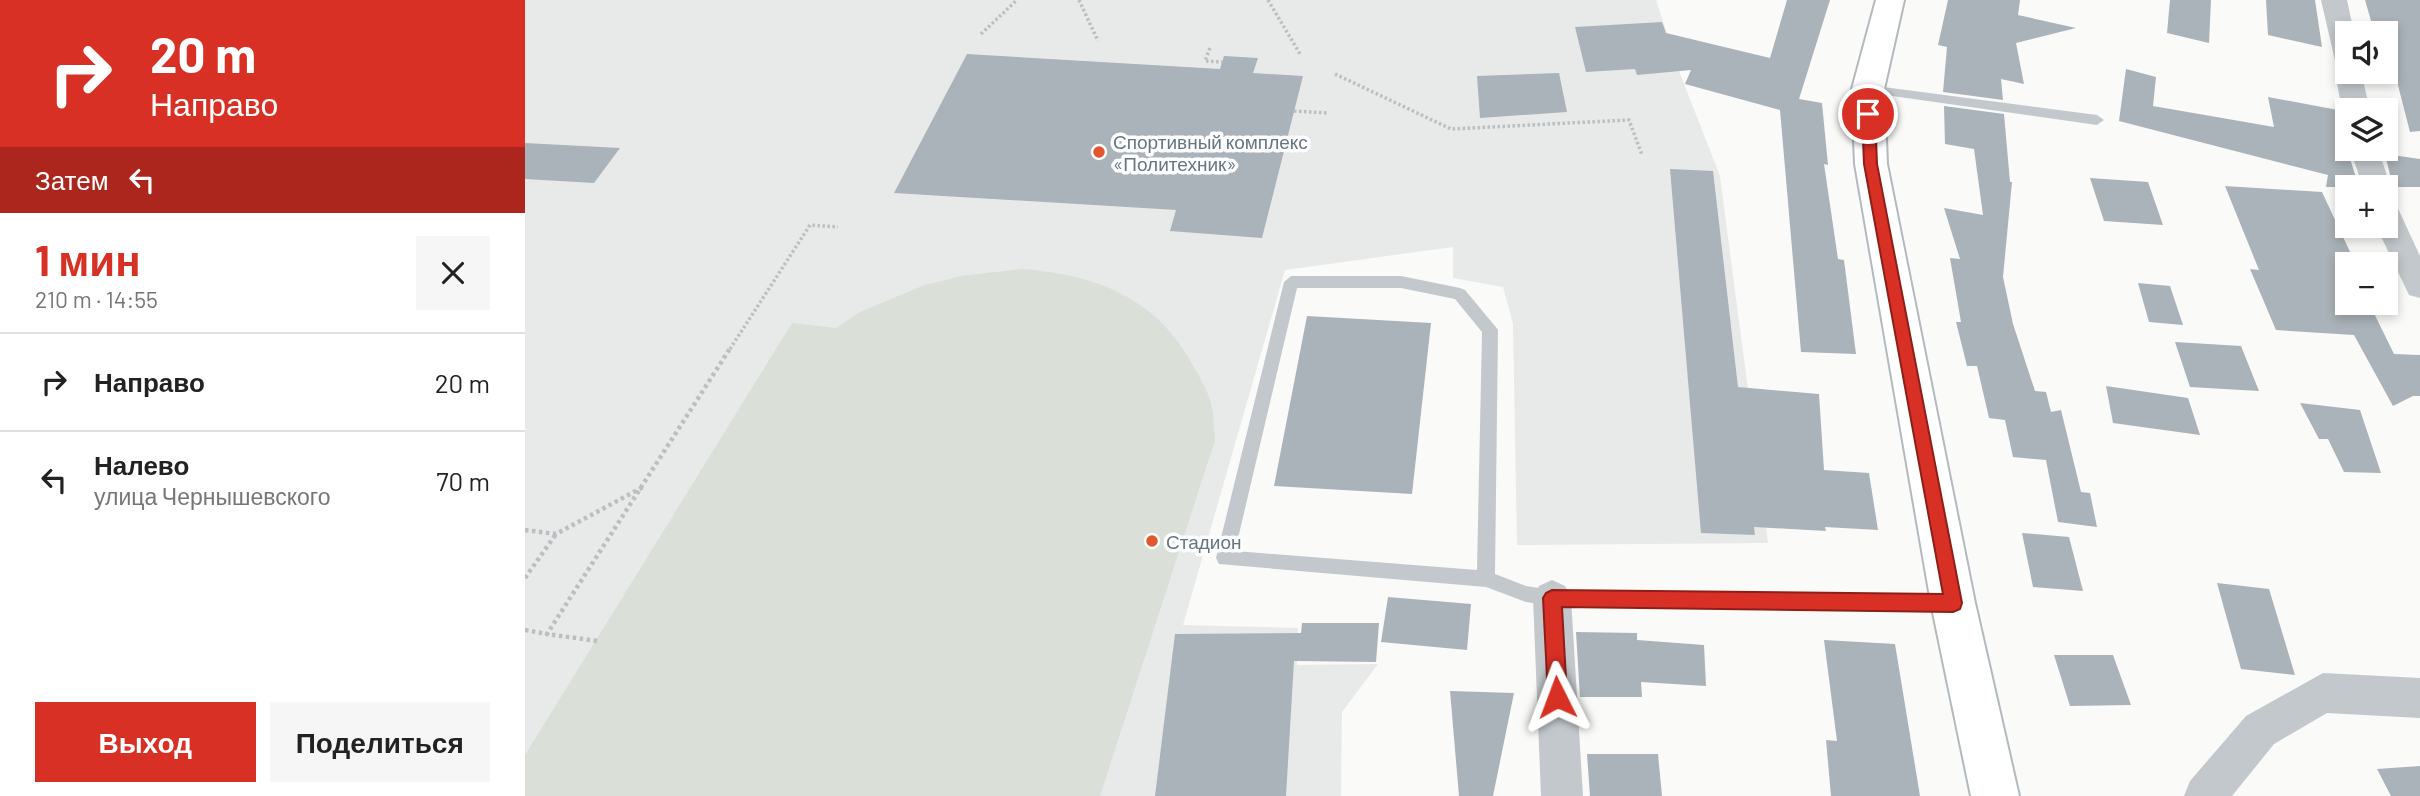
<!DOCTYPE html>
<html lang="ru">
<meta charset="utf-8">
<style>
body{margin:0;font-family:Barlow,sans-serif;background:#f6f6f6;color:#222;height:100vh;display:flex;flex-direction:column;font-size:26px;white-space:nowrap}
*{box-sizing:border-box;margin:0}
p{font-size:23px;color:#767676}
.icon{flex:none;width:38px;height:38px;fill:none;stroke:currentColor;stroke-width:2;stroke-linecap:round;stroke-linejoin:round}
.map{position:relative;flex:1;overflow:hidden}
.drawer{display:flex;flex-direction:column;background:#fff;width:525px}
.drawer>*{flex:none}
.top-card{background:#d93025;color:#fff;overflow:hidden}
.buttons{position:absolute;left:1810px;top:21px;display:grid;gap:14px}
.buttons a{display:grid;place-items:center;width:63px;height:63px;border-radius:0px;background:#fff;box-shadow:0 4px 10px #0003;font-size:35px}
.pin{position:absolute;display:grid;place-items:center;width:60px;height:60px;color:#fff;margin:-30px;border:4px solid #fff;border-radius:50%;box-shadow:0 2px 7px #0007}
.me{position:absolute;width:77px;margin:-38px;rotate:357deg;stroke-linejoin:round;filter:drop-shadow(0 0 5px #0008)}
.turn{display:flex;align-items:center;gap:24px;height:147px;padding:0 35px;font-size:32px}
.turn .icon{width:91px;height:91px;stroke-width:2.5}
.turn b{display:block;font-size:49px;line-height:60px}
.then{display:flex;align-items:center;height:66px;padding:0 35px;background:#0003;gap:14px;font-size:26px}
.round{display:grid;place-items:center;flex:none;width:74px;height:74px;border-radius:0px;background:#f6f6f6}
.overview{display:flex;align-items:center;justify-content:space-between;height:119px;padding:0 35px}
h1{font-size:42px;font-weight:700;line-height:52px;color:#d93025}
.action{display:flex;gap:14px;margin-top:auto;padding:14px 35px}
.action a{flex:1;height:80px;border-radius:0px;background:#d93025;color:#fff;font-size:28px;font-weight:700;line-height:80px;text-align:center}
.action a+a{background:#f6f6f6;color:#222}
ul{padding:0;list-style:none}
li{display:flex;align-items:center;gap:21px;height:98px;padding:0 35px;border-top:2px solid #e0e0e0}
li div{flex:1}
li b{display:block;font-size:26px}
li em{font-style:normal}
main{display:flex;flex:1;min-height:0}
.map>svg:first-child{display:block}
</style>
<main>
<section class="drawer">
<div class="top-card">
<div class="turn"><svg class="icon" aria-label="right" viewBox="0 0 24 24"><path d="M7 20v-9h11M14 6l5 5-5 5"/></svg><div><b>20 m</b>Направо</div></div>
<div class="then">Затем<svg class="icon" aria-label="left" viewBox="0 0 24 24"><path d="M17 20v-9H6M10 6l-5 5 5 5"/></svg></div>
</div>
<div class="overview"><div><h1>1 мин</h1><p>210 m · 14:55</p></div><a class="round"><svg class="icon" aria-label="close" viewBox="0 0 24 24"><path d="M6 6l12 12M18 6L6 18"/></svg></a></div>
<ul>
<li><svg class="icon" aria-label="right" viewBox="0 0 24 24"><path d="M7 20v-9h11M14 6l5 5-5 5"/></svg><div><b>Направо</b></div><em>20 m</em></li>
<li><svg class="icon" aria-label="left" viewBox="0 0 24 24"><path d="M17 20v-9H6M10 6l-5 5 5 5"/></svg><div><b>Налево</b><p>улица Чернышевского</p></div><em>70 m</em></li>
</ul>
<div class="action"><a>Выход</a><a>Поделиться</a></div>
</section>
<div class="map">
<svg width="1895" height="796" viewBox="0 0 1895 796">
<rect width="100%" height="100%" fill="#fafaf8"/>
<!-- built -->
<path fill="#e8e9e9" d="M0,0h1131l23,71 41,105 48,367 -251,2 -4,-221 -10,-37 -50,-9v-31l-168,23 -102,355 115,3 -1,37 81,-1 -36,48 -1,84h-816z"/>
<!-- green -->
<path fill="#dadfd7" d="M497,269c76,6 136,29 173,100 6,11 15,26 17,39 2,11 2,22 3,32l-115,356h-575v-41l267,-432 44,5 24,-16 62,-26 39,-10z"/>
<!-- building -->
<path fill="#aab3b9" d="M1262,0h43l-31,99 23,4 6,62 -4,-1 14,95 6,1 12,94 -55,-2 -21,-242 -95,-26 6,-14 -54,5 -2,-6 -49,3 -11,-45 87,-5 4,11 104,25z
M1423,0h72l-2,15 58,13 -60,15 8,41 -23,-5 2,21 -60,-8 4,-45 -9,-2z
M1645,0h41l-2,43 -42,-10z
M1741,0h49l7,47 -54,-12z
M1840,0h55v131l-10,1 -18,-70 -7,-1v-28l-11,-2z
M442,54l253,15 4,-13 34,2 -5,15 50,3 -41,162 -92,-7 6,-21 -282,-17z
M1601,69l30,8 -3,29 121,21 -6,-30 70,13 1,-4 8,28v15l12,38h-33l2,-12 -209,-54z
M1034,73l8,39 -87,6 -3,-42z
M1419,106l60,8 6,68h2l-9,95 10,47 22,67 11,1 5,20 10,-2 20,82 9,1 7,34 -39,-5 -12,-62 -33,-3 -8,-37 -16,-2 -12,-52h-10l-11,-44h5l-11,-64 10,1 -16,-51 39,7 -9,-66 -29,-5z
M0,143l95,5 -26,35 -69,-4z
M1860,154l35,5v28h-27z
M1145,169l43,2 25,216 81,7 5,76 45,3 9,57 -53,-3 1,4 -72,-4 1,8 -54,-2z
M1565,178l58,4 15,43 -59,-4z
M1700,186l97,6 29,62 -6,-1 5,11h-3v39h22l25,51 26,1v41h-7l-20,10 -39,-71 -78,-5 -26,-61 9,1z
M1613,283l32,3 13,39 -34,-3z
M782,316l124,7 -19,171 -138,-8z
M1650,342l66,4 18,45 -69,-4z
M1581,386l82,12 12,37 -87,-12z
M1775,403l60,7 21,63 -37,-1 -16,-33h-9z
M1497,533l47,4 14,54 -50,-4z
M1692,583l52,6 26,86 -54,-6z
M863,597l83,7 -4,46 -86,-8z
M777,623h77l-3,39 -82,-1 -8,135h-131l20,-162 126,-1z
M1051,632l61,1v7l67,5 2,41 -65,-4 1,15h-62z
M1299,640l71,4 25,152h-89l-5,-56 11,1z
M1529,655h59l18,50 -61,1z
M925,691l64,2 -21,103h-34z
M1062,754h71l4,42h-72z
M1895,766v30h-29l-14,-27z"/>
<g fill="none" stroke-linecap="round" stroke-linejoin="round">
<!-- secondary casing -->
<g stroke="#b3babf" stroke-width="4">
<path id="secondary" d="M1351,0h28l-20,89 3,75 88,439 44,193h-48l-40,-193 -76,-439 -3,-75z"/>
</g>
<!-- path-far1 -->
<path stroke="#bbbfc2" stroke-width="3.5" stroke-dasharray="2.5 2.5" stroke-linecap="butt" d="M554,0l19,41
M743,0l32,54
M456,34l36,-34
M685,48l-5,13 17,1
M810,74l116,55 178,-9 13,35
M769,111l34,2
M205,349l80,-124 28,2"/>
<!-- path -->
<path stroke="#bbbfc2" stroke-width="4.5" stroke-dasharray="3.5 3.5" stroke-linecap="butt" d="M0,530l31,4 87,-47
M0,578l31,-44
M0,630l22,4
M72,641l-50,-7 184,-287"/>
<!-- lane -->
<path fill="#c3c8cc" fill-rule="evenodd" d="M1343,85l229,30 7,5 -7,5 -233,-33 -2,-3z
M766,276h110l59,12 5,2 30,36 3,4 -3,244 31,12 26,4 400,5 6,2 3,6 -3,6 -6,2 -400,-5 -26,-4 -40,-15 -267,-23 -3,-6 68,-276zM772,288h104l54,11 27,33 -5,238 -242,-19z"/>
<!-- street -->
<path fill="#c3c8cc" fill-rule="evenodd" d="M1796,0h26l7,33h-7v39h14l9,38h-23v7l-5,-7 -7,-38 2,-3z
M1825,149h28l13,38 -4,7 -2,-7h-22z
M1860,199l10,3 25,54v42l-11,-3 -33,-69h9z
M1027,580l13,6 6,12 12,198h-42l-8,-198 6,-12z
M1798,673l97,5v40l-93,-5 -53,31 -42,52h-48l6,-15 56,-65z"/>
<!-- secondary -->
<use href="#secondary" fill="#fff" fill-rule="evenodd"/>
</g>
<!-- route -->
<path fill="#d93025" stroke="#8d1f18" stroke-width="2" d="M1343,109l7,5 2,50 85,439 -2,6 -7,3 -391,-5 5,90 -3,7 -7,3 -7,-3 -2,-7 -5,-99 3,-5 6,-3 391,4 -79,-430 -2,-50z"/>
<!-- markers -->
<g fill="#e4572e" stroke="#fff" stroke-width="2.5">
<circle cx="574" cy="152" r="7"/>
<circle cx="627" cy="541" r="7"/>
</g>
<g text-anchor="middle" dominant-baseline="central" stroke-width="7" stroke-linejoin="round" paint-order="stroke">
<!-- poi labels -->
<g font-size="19" fill="#657683" stroke="#fff" text-anchor="start">
<text x="588" y="141">Спортивный комплекс<tspan x="588" dy="22">«Политехник»</tspan></text>
<text x="641" y="541">Стадион</text>
</g>
</g>
</svg>
<div class="buttons">
<a><svg class="icon" aria-label="sound" viewBox="0 0 24 24"><path d="M4 9h4l5-4v14l-5-4H4zM17 9q2 3 0 6"/></svg></a>
<a><svg class="icon" aria-label="layers" viewBox="0 0 24 24"><path d="M12 4l9 5-9 5-9-5zM3 14l9 5 9-5"/></svg></a>
<a>+</a>
<a>−</a>
</div>
<div class="pin" style="left:1343px;top:114px;background:#d93025"><svg class="icon" aria-label="arrive" viewBox="0 0 24 24"><path d="M6 21V4h12l-3 4 3 4H6"/></svg></div>
<svg class="me" style="left:1032px;top:697px" viewBox="-20 -20 40 40"><path d="M0-17L14 15 0 8-14 15z" fill="#d93025" stroke="#fff" stroke-width="4"/></svg>
</div>
</main>
